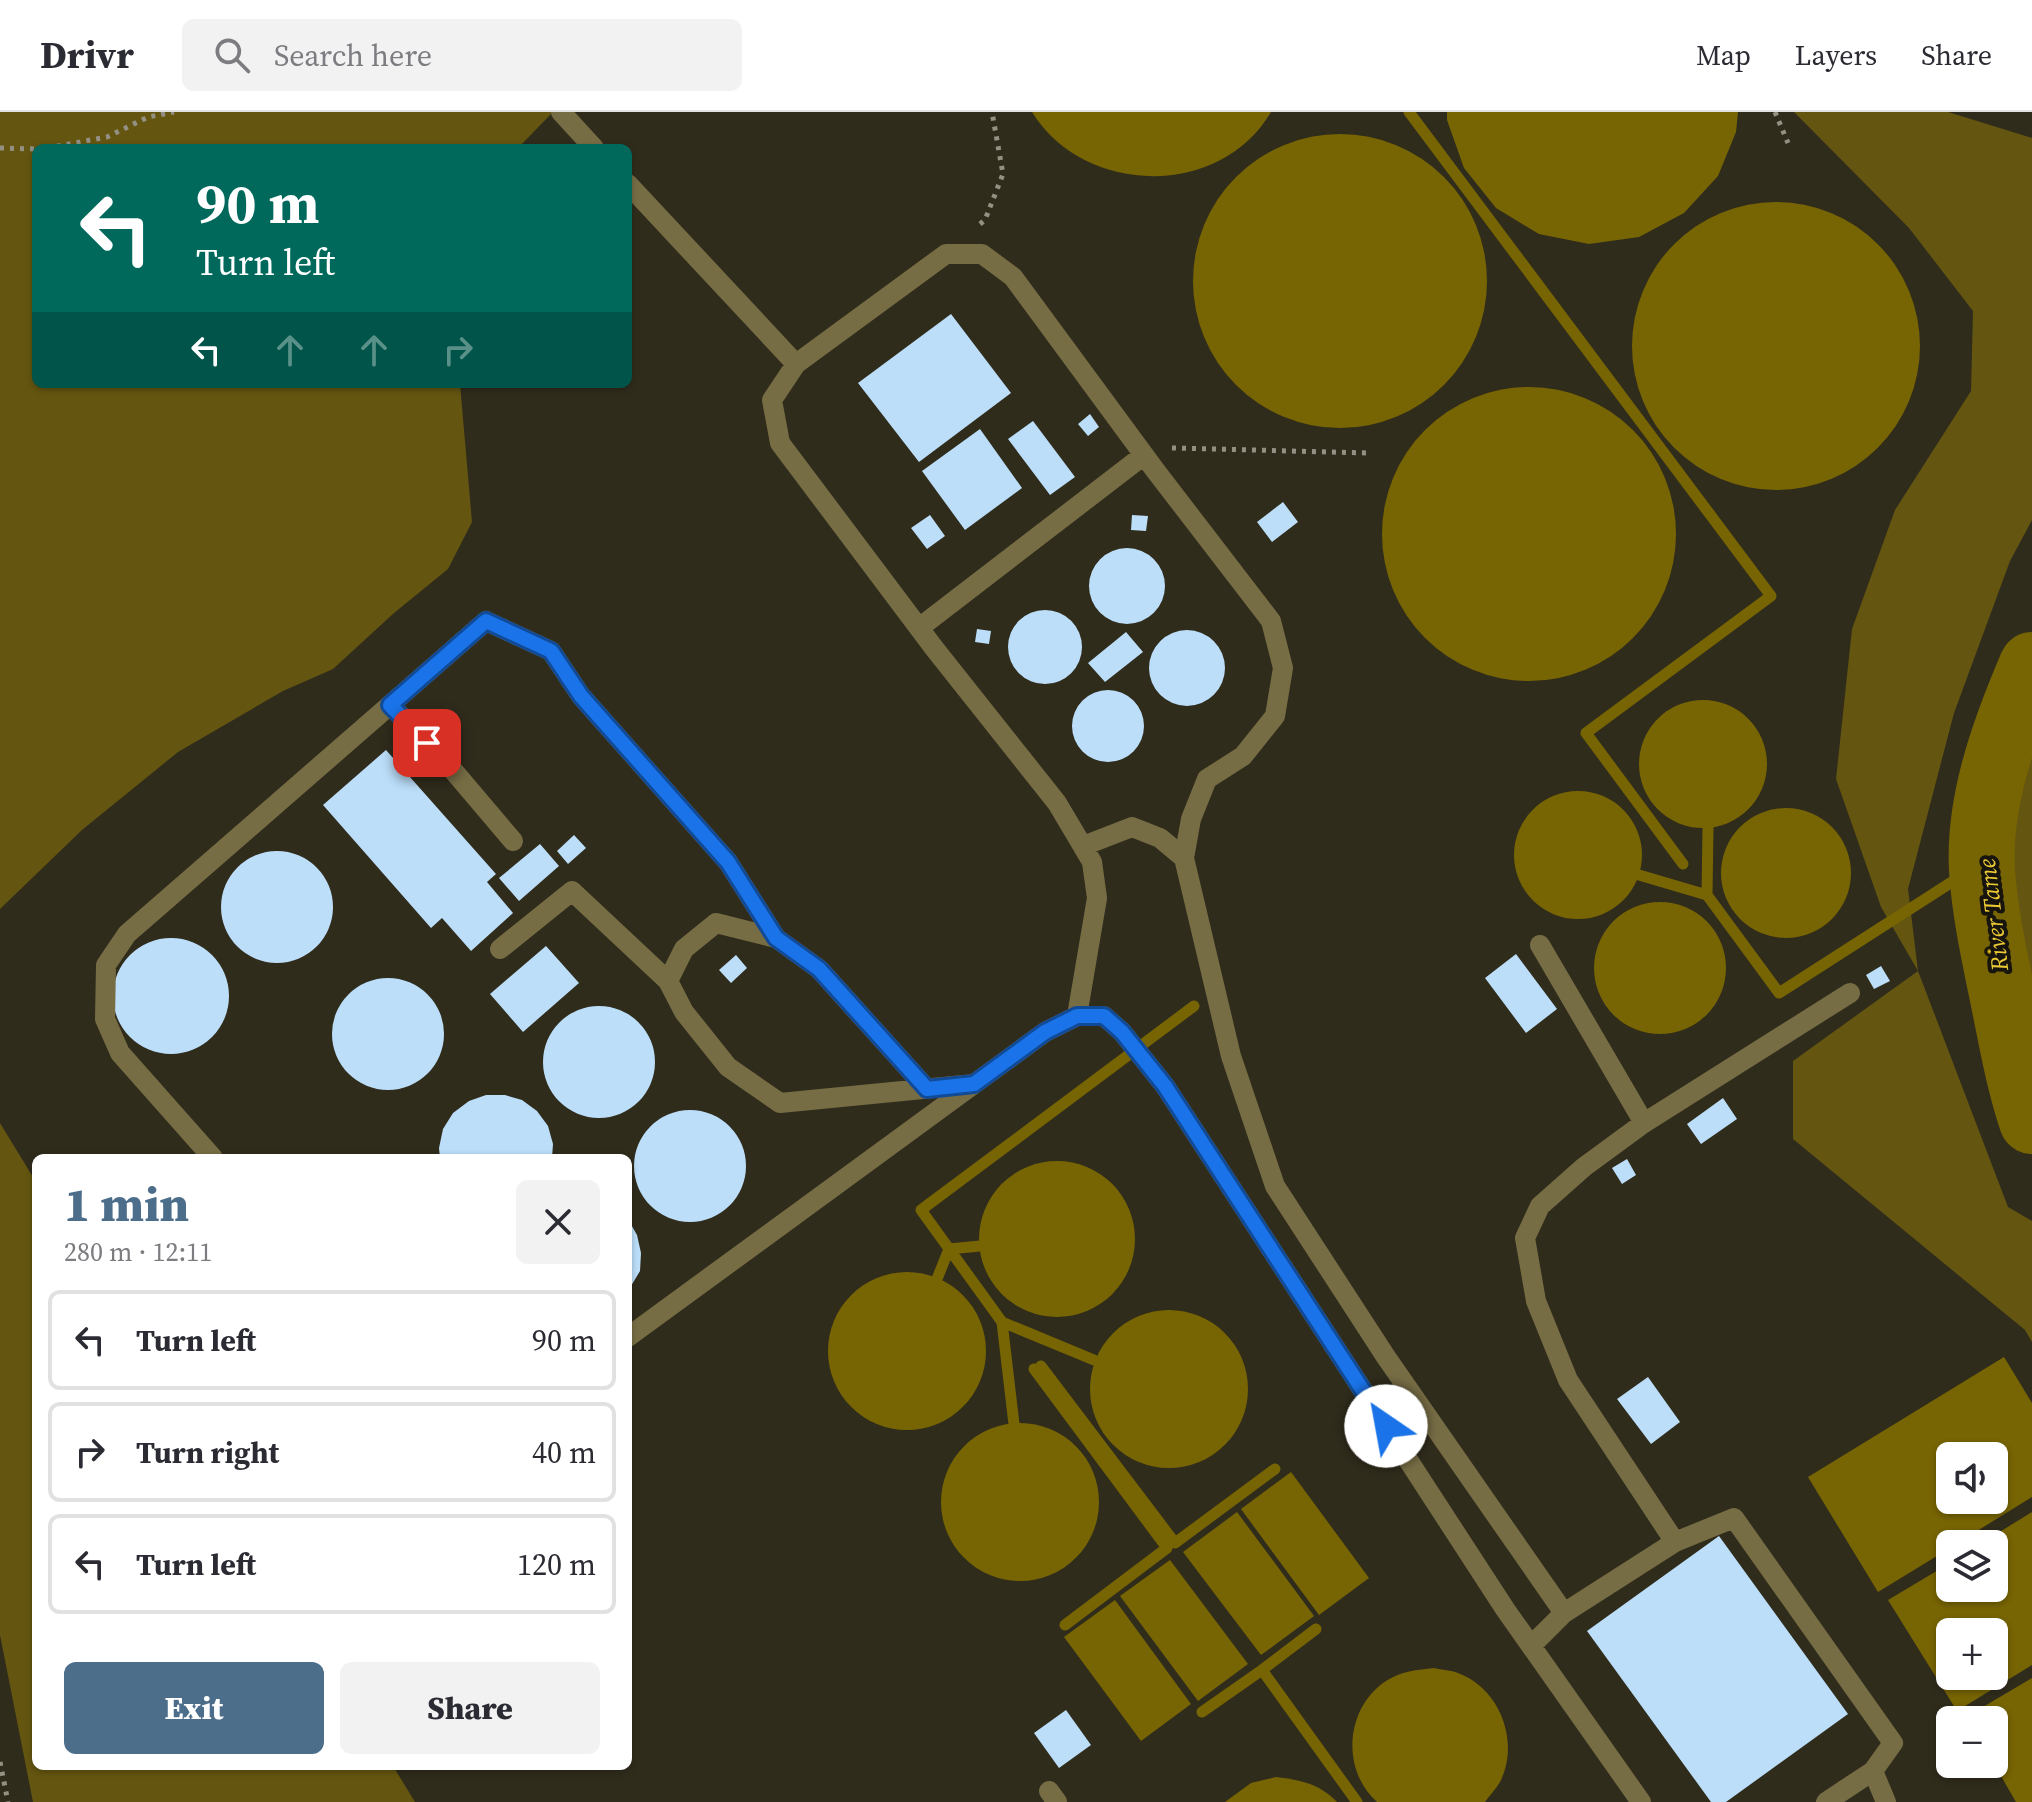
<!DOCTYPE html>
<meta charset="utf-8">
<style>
body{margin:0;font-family:"Source Serif 4",serif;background:#f2f2f3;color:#2b2b33;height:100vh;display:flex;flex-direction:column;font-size:30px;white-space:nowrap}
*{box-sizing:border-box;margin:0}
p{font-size:26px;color:#7c7c81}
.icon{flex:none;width:44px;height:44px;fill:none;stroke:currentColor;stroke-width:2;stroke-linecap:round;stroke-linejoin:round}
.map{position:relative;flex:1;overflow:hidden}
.sheet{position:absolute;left:32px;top:1042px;width:600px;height:616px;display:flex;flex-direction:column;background:#fff;border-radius:12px;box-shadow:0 2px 6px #0004}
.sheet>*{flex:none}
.hud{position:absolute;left:32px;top:32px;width:600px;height:244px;border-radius:12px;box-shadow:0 2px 6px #0004;background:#00695c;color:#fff;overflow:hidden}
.buttons{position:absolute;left:1936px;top:1330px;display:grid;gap:16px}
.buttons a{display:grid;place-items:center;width:72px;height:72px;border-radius:12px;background:#fff;box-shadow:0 2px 6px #0004;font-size:40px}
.pin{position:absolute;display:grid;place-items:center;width:68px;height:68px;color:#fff;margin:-34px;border-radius:16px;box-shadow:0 4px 12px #0006}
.me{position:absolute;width:88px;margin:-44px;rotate:327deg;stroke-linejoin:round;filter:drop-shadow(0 0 6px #0008)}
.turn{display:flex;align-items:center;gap:28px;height:168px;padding:0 32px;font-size:36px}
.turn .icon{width:104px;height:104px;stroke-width:2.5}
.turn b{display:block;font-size:56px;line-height:68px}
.lanes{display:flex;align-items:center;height:76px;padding:0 32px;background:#0003;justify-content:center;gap:40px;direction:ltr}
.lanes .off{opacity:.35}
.round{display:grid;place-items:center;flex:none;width:84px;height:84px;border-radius:12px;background:#f2f2f3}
.head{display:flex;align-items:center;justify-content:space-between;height:136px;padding:0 32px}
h1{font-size:48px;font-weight:800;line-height:60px;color:#4c6e8b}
.action{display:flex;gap:16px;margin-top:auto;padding:16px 32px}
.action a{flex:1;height:92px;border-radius:12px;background:#4c6e8b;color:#fff;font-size:32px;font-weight:800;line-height:92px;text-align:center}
.action a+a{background:#f2f2f3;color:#2b2b33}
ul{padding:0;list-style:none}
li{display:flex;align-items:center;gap:24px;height:100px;margin:0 16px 12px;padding:0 16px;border:4px solid #e1e1e2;border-radius:12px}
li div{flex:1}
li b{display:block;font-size:30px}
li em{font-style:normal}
header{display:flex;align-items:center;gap:48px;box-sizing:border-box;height:112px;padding:0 40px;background:#fff;border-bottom:2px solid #e1e1e2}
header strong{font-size:38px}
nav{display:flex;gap:44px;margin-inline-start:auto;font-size:28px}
.search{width:560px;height:72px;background:#f2f2f3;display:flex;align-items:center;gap:20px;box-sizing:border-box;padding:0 28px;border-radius:12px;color:#7c7c81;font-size:30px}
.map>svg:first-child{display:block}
</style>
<header>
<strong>Drivr</strong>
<div class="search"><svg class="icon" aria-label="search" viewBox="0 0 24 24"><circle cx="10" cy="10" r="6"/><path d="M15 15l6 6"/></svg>Search here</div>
<nav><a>Map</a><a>Layers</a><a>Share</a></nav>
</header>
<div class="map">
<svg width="2032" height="1690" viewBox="0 0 2032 1690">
<rect width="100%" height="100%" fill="#302c1c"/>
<!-- green -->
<path fill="#645510" d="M0,0h553l-35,36h-482v236h424l12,138 -24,47 -54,44 -61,56 -50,22 -105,61 -96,78 -82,79z
M1794,0h154l84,26v382l-22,41 -56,152 -46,176 10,82 90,236 24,14v121l-7,-12 -232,-191v-78l125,-90 -37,-64 -45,-128 16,-150 43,-119 76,-119 2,-80 -64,-83z
M2032,553v456c-12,-34 -17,-71 -25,-107 -10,-47 -21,-95 -25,-144 -4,-69 23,-142 50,-205z
M0,1011l36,59v584h357l22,36h-382l-33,-167z"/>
<!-- water -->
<path fill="#776403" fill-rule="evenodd" d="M1032,0h239c-51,87 -187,84 -239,0z
M1447,0h291l-2,20 -18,44 -34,37 -45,24 -50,7 -50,-10 -43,-26 -32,-40 -17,-48z
M1193 169a147 147 0 1 1 294 0a147 147 0 1 1-294 0Z
M1632 234a144 144 0 1 1 288 0a144 144 0 1 1-288 0Z
M1382 422a147 147 0 1 1 294 0a147 147 0 1 1-294 0Z
M1639 652a64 64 0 1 1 128 0a64 64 0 1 1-128 0Z
M1514 743a64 64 0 1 1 128 0a64 64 0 1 1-128 0Z
M1721 761a65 65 0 1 1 130 0a65 65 0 1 1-130 0Z
M1594 856a66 66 0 1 1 132 0a66 66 0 1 1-132 0Z
M979 1127a78 78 0 1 1 156 0a78 78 0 1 1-156 0Z
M828 1239a79 79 0 1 1 158 0a79 79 0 1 1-158 0Z
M1090 1277a79 79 0 1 1 158 0a79 79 0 1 1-158 0Z
M2004,1245l28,46v94l-76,47h-6v4l-72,44 -70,-115zM1950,1344h44v44h-44z
M941 1390a79 79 0 1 1 158 0a79 79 0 1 1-158 0Z
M1291,1360l78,106 -50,37 -78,-106z
M1237,1400l77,104 -53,39 -78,-103z
M2032,1400v153l-75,46 -69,-111 62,-37v25h44v-44h-14zM1950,1520h44v44h-44z
M1170,1448l78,104 -50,37 -78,-105z
M1115,1488l76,104 -50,37 -77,-104z
M1434,1556c8,2 17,2 24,5 43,16 62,70 42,109 -4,7 -11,14 -15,20h-108c-36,-32 -32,-94 9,-121 15,-10 31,-11 48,-13z
M2032,1566v124h-16l-22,-38v-44h-27l-1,-3z
M1276,1665c25,3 44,7 61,25h-112l26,-19z"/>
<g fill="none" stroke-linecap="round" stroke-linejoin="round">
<!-- stream -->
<path stroke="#776403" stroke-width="11" d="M1409,0l362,484 -185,137 97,131
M1708,715l-1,68 72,98 204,-131
M1639,763l68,20
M937,1167l12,-30 31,-3
M1002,1210l92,38
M1041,1254l134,177 100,-74
M1034,1257l133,179 -102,77
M1014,1312l-12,-102 -81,-112 273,-204
M1316,1517l-54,41 95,132
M1202,1600l60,-42"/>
<!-- river -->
<path stroke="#776403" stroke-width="66" d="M2032,553c-27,63 -54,136 -50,205 3,45 13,89 22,133 8,39 15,80 28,118"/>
</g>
<!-- building -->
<path fill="#bcdef9" d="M951,202l60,79 -92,69 -61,-79z
M1090,302l9,13 -11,9 -10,-12z
M1033,309l42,56 -25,18 -42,-56z
M980,317l42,59 -57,42 -43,-59z
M1283,390l15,20 -26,20 -15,-20z
M930,403l15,21 -18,13 -16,-21z
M1132,403l16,1 -2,15 -15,-1z
M1089 474a38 38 0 1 1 76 0a38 38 0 1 1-76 0Z
M1008 535a37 37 0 1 1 74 0a37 37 0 1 1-74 0Z
M977,517l14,2 -2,13 -14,-2z
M1149 556a38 38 0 1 1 76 0a38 38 0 1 1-76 0Z
M1126,520l17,20 -38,30 -17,-19z
M1072 614a36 36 0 1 1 72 0a36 36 0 1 1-72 0Z
M386,638l110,124 -9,8 26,31 -42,38 -29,-33 -11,10 -108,-123z
M574,723l12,13 -18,16 -11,-13z
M540,732l19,22 -40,35 -20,-23z
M221 795a56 56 0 1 1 112 0a56 56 0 1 1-112 0Z
M113 884a58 58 0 1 1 116 0a58 58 0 1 1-116 0Z
M546,834l33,37 -56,49 -33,-38z
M1516,842l41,55 -31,24 -41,-55z
M736,843l11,13 -16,15 -12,-13z
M1881,854l9,15 -16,8 -8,-14z
M332 922a56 56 0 1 1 112 0a56 56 0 1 1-112 0Z
M543 950a56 56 0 1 1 112 0a56 56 0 1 1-112 0Z
M486,983h19l17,5 15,11 11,15 5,18 -1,14h-112l-1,-10 4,-19 10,-16 16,-12z
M1723,986l14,21 -36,25 -14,-20z
M634 1054a56 56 0 1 1 112 0a56 56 0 1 1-112 0Z
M1627,1047l9,16 -14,9 -10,-16z
M628,1107l9,16 4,18 -1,18 -12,20z
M1648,1265l32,45 -29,22 -34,-45z
M1719,1424l129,178 -122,88h-15l-124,-171z
M1066,1598l25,35 -32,23 -25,-35z"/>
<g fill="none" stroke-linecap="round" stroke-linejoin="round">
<!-- path -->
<path stroke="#949184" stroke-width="5" stroke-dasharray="4 6" stroke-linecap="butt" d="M1775,0l13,31
M0,36l36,1
M47,36l60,-11 41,-20 26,-5
M980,112l5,-4 18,-46 -11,-62
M1172,336l198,5
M0,1650l8,40"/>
<!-- service -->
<path stroke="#776d45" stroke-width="20" d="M561,0l33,36
M628,72l168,180
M919,516l225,-173
M390,593l96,-84 65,30 30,45 147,166 48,76
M1083,734l49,-19 28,11 24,20
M1540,833l104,178
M500,837l72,-58 96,90
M1077,904l20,-118 -5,-36 -35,-59 -123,-155 -154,-205 -8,-43 24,-36 150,-110h36l31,23 142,193 116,151 12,47 -8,48 -32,40 -36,23 -16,40 -7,39 47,198 44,130 111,171 178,256
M927,977l-108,-120 -43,-31 -60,-15 -32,26 -16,32 16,31 44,55 52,36 194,-19 71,-52 32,-16h27l18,16 43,54 340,523 136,193
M213,1046l-93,-105 -15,-34 1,-54 21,-31 263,-229 56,57 67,79
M628,1225l346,-253
M1675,1430l59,-24 159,225 -20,28 13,31
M1531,1534l33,-33 111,-71 -107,-162 -32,-79 -11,-63 15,-32 44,-39 60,-44 206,-130
M1049,1679l8,11
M1826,1690l47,-31"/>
</g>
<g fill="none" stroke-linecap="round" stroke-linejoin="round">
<!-- route casing -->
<g stroke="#114b97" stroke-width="20">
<path id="route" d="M427,631l-37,-38 96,-84 65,30 30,45 147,166 48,76 43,31 108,120 47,-5 71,-52 32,-16h27l18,16 43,54 221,340"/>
</g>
<!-- route -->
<use href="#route" stroke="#1a73e8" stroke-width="14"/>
</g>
<g text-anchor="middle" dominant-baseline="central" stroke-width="8" stroke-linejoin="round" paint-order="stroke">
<!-- water labels -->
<g font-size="24" font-style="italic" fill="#eac934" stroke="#16140d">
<text transform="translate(1993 803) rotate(-97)">River Tame</text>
</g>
</g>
</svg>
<div class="buttons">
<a><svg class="icon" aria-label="sound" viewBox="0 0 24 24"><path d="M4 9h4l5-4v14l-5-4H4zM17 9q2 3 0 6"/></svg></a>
<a><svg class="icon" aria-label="layers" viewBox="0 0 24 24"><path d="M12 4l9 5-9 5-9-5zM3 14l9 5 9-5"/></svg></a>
<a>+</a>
<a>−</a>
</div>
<div class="pin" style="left:427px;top:631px;background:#d93025"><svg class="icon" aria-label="arrive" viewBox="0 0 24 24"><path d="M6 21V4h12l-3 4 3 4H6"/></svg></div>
<svg class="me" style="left:1386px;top:1314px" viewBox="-20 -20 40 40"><circle r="19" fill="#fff"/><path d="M0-13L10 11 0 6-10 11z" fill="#1a73e8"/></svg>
<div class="hud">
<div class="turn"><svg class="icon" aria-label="left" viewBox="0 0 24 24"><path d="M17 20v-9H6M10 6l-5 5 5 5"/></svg><div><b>90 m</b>Turn left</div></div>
<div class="lanes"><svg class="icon" aria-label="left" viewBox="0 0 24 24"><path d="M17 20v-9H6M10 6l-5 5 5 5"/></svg><svg class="icon off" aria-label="ahead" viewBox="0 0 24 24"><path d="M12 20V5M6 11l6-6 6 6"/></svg><svg class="icon off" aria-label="ahead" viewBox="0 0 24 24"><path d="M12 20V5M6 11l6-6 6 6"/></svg><svg class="icon off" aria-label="right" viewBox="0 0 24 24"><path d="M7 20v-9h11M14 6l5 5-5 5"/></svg></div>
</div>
<section class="sheet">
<div class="head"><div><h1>1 min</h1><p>280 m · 12:11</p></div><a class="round"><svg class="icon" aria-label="close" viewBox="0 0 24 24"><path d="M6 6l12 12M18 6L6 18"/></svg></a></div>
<ul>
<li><svg class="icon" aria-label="left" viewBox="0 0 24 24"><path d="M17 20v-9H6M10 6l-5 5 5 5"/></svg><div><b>Turn left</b></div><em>90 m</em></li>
<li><svg class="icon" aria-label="right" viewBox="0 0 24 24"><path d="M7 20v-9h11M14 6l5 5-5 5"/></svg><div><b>Turn right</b></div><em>40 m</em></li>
<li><svg class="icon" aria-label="left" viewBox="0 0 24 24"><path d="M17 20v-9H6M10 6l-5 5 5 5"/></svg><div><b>Turn left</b></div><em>120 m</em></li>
</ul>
<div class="action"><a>Exit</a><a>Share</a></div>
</section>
</div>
